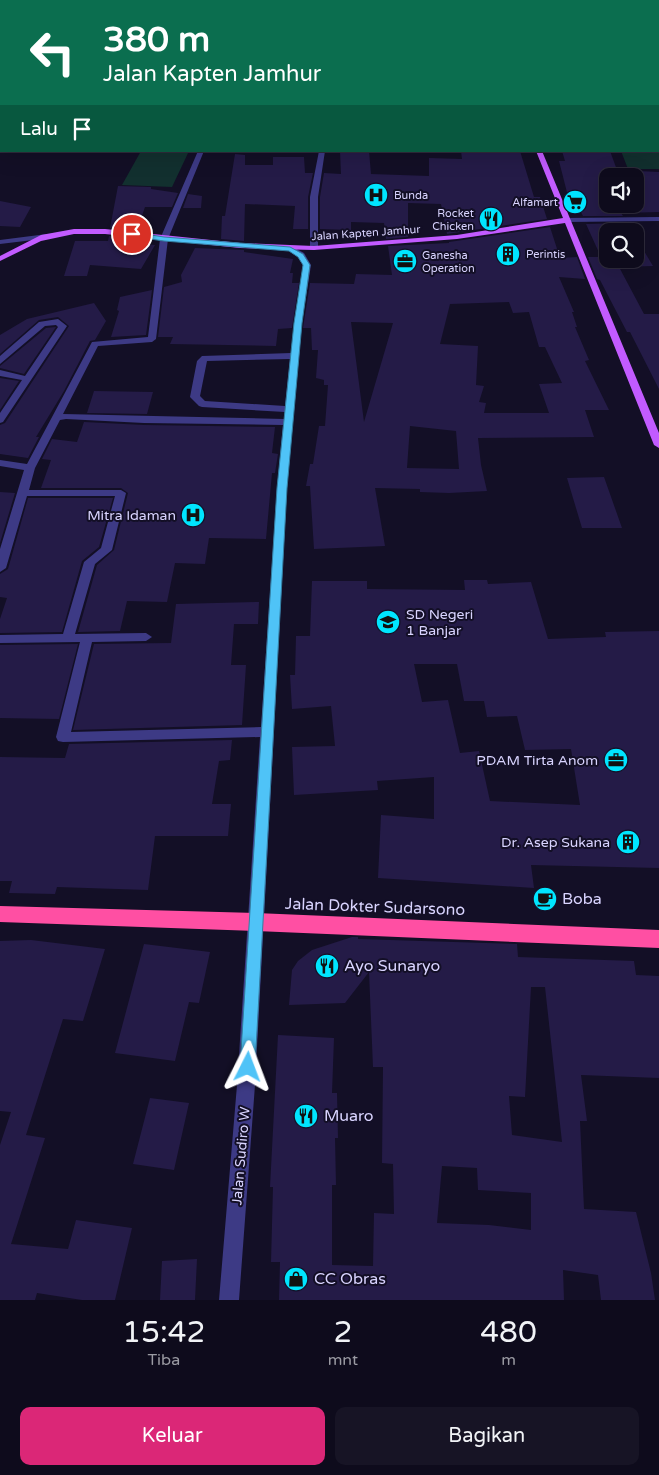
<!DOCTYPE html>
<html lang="id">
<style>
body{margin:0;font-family:"Varela Round",sans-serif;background:#171425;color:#f1f3f6;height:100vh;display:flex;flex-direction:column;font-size:19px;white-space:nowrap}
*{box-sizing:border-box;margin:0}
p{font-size:16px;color:#9b9ba3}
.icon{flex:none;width:28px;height:28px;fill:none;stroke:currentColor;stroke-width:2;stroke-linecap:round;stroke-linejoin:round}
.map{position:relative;height:1300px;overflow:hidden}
.sheet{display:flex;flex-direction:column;background:#0e0b1c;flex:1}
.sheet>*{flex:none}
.top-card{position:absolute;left:0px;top:0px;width:660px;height:152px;box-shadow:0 5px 20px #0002,0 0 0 1px #2e2b3b;background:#0b6e4f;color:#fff;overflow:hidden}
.fabs{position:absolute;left:599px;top:168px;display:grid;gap:10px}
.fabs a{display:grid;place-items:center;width:45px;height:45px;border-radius:10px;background:#0e0b1c;box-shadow:0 5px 20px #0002,0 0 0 1px #2e2b3b;font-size:25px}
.pin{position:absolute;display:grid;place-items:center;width:42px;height:42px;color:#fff;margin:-21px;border:2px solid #fff;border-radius:50%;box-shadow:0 1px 5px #0007}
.me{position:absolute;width:55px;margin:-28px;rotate:3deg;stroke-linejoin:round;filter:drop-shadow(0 0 4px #0008)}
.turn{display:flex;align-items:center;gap:18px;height:105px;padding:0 20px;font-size:22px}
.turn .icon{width:65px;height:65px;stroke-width:2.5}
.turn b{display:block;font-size:35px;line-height:42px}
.then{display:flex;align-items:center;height:48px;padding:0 20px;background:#0003;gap:10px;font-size:19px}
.eta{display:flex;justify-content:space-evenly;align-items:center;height:85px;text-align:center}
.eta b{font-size:30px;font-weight:600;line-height:35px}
.action{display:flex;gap:10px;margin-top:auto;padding:10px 20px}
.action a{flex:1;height:58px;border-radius:10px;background:#db2777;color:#fff;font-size:20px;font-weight:600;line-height:58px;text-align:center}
.action a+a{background:#171425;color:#f1f3f6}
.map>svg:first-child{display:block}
</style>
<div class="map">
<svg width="659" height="1300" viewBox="0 0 659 1300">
<rect width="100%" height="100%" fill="#130f26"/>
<!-- green -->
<path fill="#12302f" d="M659,99v70h-31l-7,-18h38z
M141,151h48l-17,36 -50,-2z"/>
<!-- building -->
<path fill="#241b47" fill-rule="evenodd" d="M340,151h29l2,23 58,2v-18l33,1 -1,-8h59l14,46h6l7,22 -100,15 -6,-30 -33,-1v34l-22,2 -2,-16 -33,-1v8l-31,-1v-32l4,-24 17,1z
M562,151h48l7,19 42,2v40l-38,1 2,3h-40l-2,-4h-9l-13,-51h6zM608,176h27v28h-27z
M235,154l10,1v10h28v-8h31l1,16h8l-5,24v32h-15l2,-23 -50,-2 -1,37 -23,-2 1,-23h3z
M118,186l33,1v2l27,4 -6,14h-27l-8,23 -27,-2z
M188,194l14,2 -1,12h-18z
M0,201l31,6 -11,20 -20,-1z
M627,223l5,8h-24v28h27v-23l18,30 -34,1 25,47h15v75l-29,-57h-3l-27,-52 -3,-1 -9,-22h13l-15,-33z
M550,227l10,31 17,-1 8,22 -26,-2 15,35h-2l5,15h-2l14,33 -4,1 24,49h-24l9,27 -116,1 3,27 6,26 -38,2 -29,-1v-3l-45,-1 10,58 -71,3 -4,-63h-4l4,-22h3l6,-38h6l3,-41h-4v-5l-8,-2 2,-28h-6l-1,-22h-8l7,-45 44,1 2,-10 36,1 -4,-29 61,-3v-1zM509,302l4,11 16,-1 10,35h6l17,36 -23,1 10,29h-65l2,-10 -7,-1 5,-16 -8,-1 2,-39 -38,-2 10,-40zM351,322l42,1 -29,99zM410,426l46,5 3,38 -52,-1z
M109,236l25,3 -1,4 22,2 -14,24 -51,-4 -3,11h-23l11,-35h33z
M195,248l49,2v2l49,7 -3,14h3l-1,10h7l-7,45 -14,1 -2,17 -106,-2 3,-7h-15l6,-50 18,-5 -1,-7z
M152,290l-6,45 -35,2 8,-26 -2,-1 3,-13z
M94,303l12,18 -11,19 -5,1 -26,50 -28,46h3l-11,21 -28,-4v-29l5,-2 64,-97 -11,-9 -19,3 -39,34v-19l27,-16z
M56,327l-32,47 -24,-6v-2l46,-38z
M0,378l19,3 -19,29z
M94,391l59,1 -6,22 -60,-1z
M84,422l60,3 131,2 -3,26 6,1 -3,19h-3l-6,66 -57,-1 -4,26 -30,-1 -8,39 -40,-1 -7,30 -42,1 19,-67 17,-15 14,-57 -7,-5h-80l10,-28 -9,-1 10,-20 25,3z
M604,477l18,51h-40l-15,-50z
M0,492l15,1 -15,50z
M28,498h85l-14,49 -17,14 -20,71 -62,1v-14l7,-21 -7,-1v-23l8,-5z
M464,580h23l1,4 43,-2 17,57 58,-2 -1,-5 54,-1v237l-128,-3 3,23 -156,-10 3,-63 53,4v-42l-57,4 1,9 -84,5 -2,-48 43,-1 -4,-40 -39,3 -2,-34h5l1,-39h14l2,-55h55v8l98,1zM414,664h43l7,37h20l3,16 30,-1 8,34 46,-1 9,56 -90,-4 -11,-50 -19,2 -12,-53 -26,2z
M259,602l-1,22h-24l-3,41h15l-4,60 -169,5 21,-86 77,-1 5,-39z
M78,644l-19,75 -59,-1v-73z
M232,740l-2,20 -11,1 -7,43h19l-3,32h-73l-7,54 -91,-3 -2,7 -46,-1 3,-12h-12v-124l65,1 4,-14z
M352,937h6v2l159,5 1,13 116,4 2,14 23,1v102l-78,-3 6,46h-7l4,88 52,3 15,61 4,27h-54l-3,-25 -35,-5 1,30h-285l1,-38h-9l2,-75h-3l8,-152 56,3 -2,55h5l1,45h-3l1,47h-4v80l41,1 1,-53 20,1 -1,-50 -11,-1 1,-96h-10l-4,-95 -24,31 -56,2 3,-35 6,-9 14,-11zM531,987h14l17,155 -50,-7 -3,-39 16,1zM442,1166l35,2 1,22 53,3v37l-42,-5 -52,-2z
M31,940l74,9 -22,72 -20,-2 -37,116 19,3 -34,106 57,5 8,-29 56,8 -17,72h-33l-45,-7 -2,7h-35v-155l11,-33 -11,-1v-170z
M144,944l66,8 -11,51 -10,-1 -14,59 -60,-8z
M150,1098l39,5 -15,67 -41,-6z
M197,1259l-2,41h-35l2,-39z"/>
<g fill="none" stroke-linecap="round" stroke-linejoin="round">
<!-- minor -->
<path fill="#3d3a85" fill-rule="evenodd" d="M246,0h4v1h-4z
M511,0h5v1h-4z
M638,0h4v1h-4z
M1,37v4l-1,1v-4z
M198,151h6l-36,88 -12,100 -4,3 -54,4 -35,68 221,5 1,-7 -83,-5 -3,-1 -9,-9 7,-36 5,-5 89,-3 12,-88 -5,-8 -12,-8 7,-2 11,6 7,12 -9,58 -15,165 -32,597 -16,215h-20l18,-215 23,-348 -197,5 -5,-1 -2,-4 24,-95 -80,1v-8l63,-1 21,-72 17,-14 14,-52h-88l-21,72 -6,4v-23l24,-79 -24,-4v-6l27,4 65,-122 56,-5 12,-98zM290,359l-5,47 -80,-5 -5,-5 7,-35zM66,419l78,4 139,2 -6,63 -16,239 -190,5 21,-90 54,-1 6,-4 -6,-4 -71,1 20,-70 17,-14 14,-57 -5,-3h-92l6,-22 25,-48z
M319,151h6l-7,46v51l-4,2 -4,-2v-51z
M659,217v4l-92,1 -4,-2 4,-2z
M47,234h3v4l-50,6v-4z
M58,319l9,7 -64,96 -3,1v-10l22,-33 -22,-4v-6l25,6 33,-49 -2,-2 -11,1 -45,38v-8l39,-34z"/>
<!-- major -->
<path fill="#c25bff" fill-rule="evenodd" d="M428,0h6v1h-5z
M536,151h6l117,282v15l-5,-3 -89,-222 -108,16 -143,11 -74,-2 -135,-14h-31l-33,7 -41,20v-5l41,-21 33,-6h31l135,14 74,3 143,-11 106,-17z"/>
<!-- highway -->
<path fill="#ff4fa3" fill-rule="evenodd" d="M0,906l256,7 403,17v18l-403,-17 -256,-9z"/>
</g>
<!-- route -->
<path fill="#4fc3f7" stroke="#337fa1" d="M132,232l32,5 126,10 13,7 7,11 -8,58 -15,165 -32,579 -2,5 -5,3 -6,-3 -2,-5 37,-579 17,-165 9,-58 -5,-8 -9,-6 -125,-10 -34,-5 -1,-2z"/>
<!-- icons -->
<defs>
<g id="hospital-disc" transform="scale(1.25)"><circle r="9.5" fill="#00e5ff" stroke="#130f26"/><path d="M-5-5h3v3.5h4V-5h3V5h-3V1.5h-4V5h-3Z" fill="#111"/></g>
<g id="supermarket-disc" transform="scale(1.25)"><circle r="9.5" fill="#00e5ff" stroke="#130f26"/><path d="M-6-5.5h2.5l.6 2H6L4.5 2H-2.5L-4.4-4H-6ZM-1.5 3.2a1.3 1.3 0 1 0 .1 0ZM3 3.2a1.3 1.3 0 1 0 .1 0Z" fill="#111"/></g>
<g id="restaurant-disc" transform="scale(1.25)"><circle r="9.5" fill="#00e5ff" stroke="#130f26"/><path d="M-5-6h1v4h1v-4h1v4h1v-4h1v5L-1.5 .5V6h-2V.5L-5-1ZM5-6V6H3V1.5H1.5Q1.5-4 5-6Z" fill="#111"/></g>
<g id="building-disc" transform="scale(1.25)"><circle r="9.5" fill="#00e5ff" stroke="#130f26"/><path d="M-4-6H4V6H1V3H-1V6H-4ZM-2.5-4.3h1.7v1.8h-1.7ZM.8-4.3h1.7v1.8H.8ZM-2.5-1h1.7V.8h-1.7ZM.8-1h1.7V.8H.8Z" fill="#111"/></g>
<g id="office-disc" transform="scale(1.25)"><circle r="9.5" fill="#00e5ff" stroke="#130f26"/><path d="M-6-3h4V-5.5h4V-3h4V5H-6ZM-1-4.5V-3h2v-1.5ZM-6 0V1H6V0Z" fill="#111"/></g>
<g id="school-disc" transform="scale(1.25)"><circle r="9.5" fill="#00e5ff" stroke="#130f26"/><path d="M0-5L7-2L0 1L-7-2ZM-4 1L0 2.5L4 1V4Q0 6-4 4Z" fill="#111"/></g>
<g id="cafe-disc" transform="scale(1.25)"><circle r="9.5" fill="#00e5ff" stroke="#130f26"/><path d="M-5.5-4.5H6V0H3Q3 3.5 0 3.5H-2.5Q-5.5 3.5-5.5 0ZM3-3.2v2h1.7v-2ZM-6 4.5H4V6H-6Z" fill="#111"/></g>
<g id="shop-disc" transform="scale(1.25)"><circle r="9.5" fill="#00e5ff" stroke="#130f26"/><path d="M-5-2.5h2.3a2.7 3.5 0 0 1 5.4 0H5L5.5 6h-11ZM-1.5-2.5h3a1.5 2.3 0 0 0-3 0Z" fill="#111"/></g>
</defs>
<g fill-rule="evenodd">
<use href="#hospital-disc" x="376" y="195"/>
<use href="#supermarket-disc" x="575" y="202"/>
<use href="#restaurant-disc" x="491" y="219"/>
<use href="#building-disc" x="508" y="254"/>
<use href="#office-disc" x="405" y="261"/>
<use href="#hospital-disc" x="193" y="515"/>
<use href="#school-disc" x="388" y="622"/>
<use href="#office-disc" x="616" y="760"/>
<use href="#building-disc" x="628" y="842"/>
<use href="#cafe-disc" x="545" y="899"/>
<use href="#restaurant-disc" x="327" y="966"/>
<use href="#restaurant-disc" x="306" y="1116"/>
<use href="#shop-disc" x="296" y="1279"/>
</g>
<g text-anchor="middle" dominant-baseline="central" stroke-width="4" stroke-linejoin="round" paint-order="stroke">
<!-- far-poi labels -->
<g font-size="11" fill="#d9d4ff" stroke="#130f26" text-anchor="start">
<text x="394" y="195">Bunda</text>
<text x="558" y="202" text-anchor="end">Alfamart</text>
<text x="474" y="213" text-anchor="end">Rocket<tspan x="474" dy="13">Chicken</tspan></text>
<text x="526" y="254">Perintis</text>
<text x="422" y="255">Ganesha<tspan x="422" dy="13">Operation</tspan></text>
</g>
<!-- far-street labels -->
<g font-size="11" fill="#d9d4ff" stroke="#130f26">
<text transform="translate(366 233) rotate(-4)">Jalan Kapten Jamhur</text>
</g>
<!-- poi labels -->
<g font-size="14" fill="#d9d4ff" stroke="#130f26" text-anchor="end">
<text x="176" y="515">Mitra Idaman</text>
<text x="406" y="614" text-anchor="start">SD Negeri<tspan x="406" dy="16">1 Banjar</tspan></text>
<text x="598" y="760">PDAM Tirta Anom</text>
<text x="610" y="842">Dr. Asep Sukana</text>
</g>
<!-- street labels -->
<g font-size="14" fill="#d9d4ff" stroke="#130f26">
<text transform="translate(241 1156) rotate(-85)">Jalan Sudiro W</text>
</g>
<!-- near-poi labels -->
<g font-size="16" fill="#d9d4ff" stroke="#130f26" text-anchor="start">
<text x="562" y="899">Boba</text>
<text x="344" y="966">Ayo Sunaryo</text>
<text x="324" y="1116">Muaro</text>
<text x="314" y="1279">CC Obras</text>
</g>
<!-- near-street labels -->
<g font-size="16" fill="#d9d4ff" stroke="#130f26">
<text transform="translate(375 907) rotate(2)">Jalan Dokter Sudarsono</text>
</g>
</g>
</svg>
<div class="fabs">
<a><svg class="icon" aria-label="sound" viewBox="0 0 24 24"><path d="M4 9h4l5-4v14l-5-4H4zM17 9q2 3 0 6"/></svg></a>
<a><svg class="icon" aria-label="search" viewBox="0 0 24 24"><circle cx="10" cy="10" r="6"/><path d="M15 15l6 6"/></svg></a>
</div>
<div class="pin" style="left:132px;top:234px;background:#d93025"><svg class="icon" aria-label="arrive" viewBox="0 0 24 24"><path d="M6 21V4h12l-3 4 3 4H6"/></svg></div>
<svg class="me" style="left:248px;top:1067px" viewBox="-20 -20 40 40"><path d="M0-17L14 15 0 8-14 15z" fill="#4fc3f7" stroke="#fff" stroke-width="4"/></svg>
<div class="top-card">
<div class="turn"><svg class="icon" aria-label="left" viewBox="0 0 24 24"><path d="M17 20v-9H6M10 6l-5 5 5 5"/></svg><div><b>380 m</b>Jalan Kapten Jamhur</div></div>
<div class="then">Lalu<svg class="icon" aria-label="arrive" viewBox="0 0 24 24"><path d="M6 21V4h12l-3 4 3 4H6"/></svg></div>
</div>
</div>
<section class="sheet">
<div class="eta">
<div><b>15:42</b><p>Tiba</p></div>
<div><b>2</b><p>mnt</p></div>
<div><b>480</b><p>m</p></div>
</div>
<div class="action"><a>Keluar</a><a>Bagikan</a></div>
</section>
